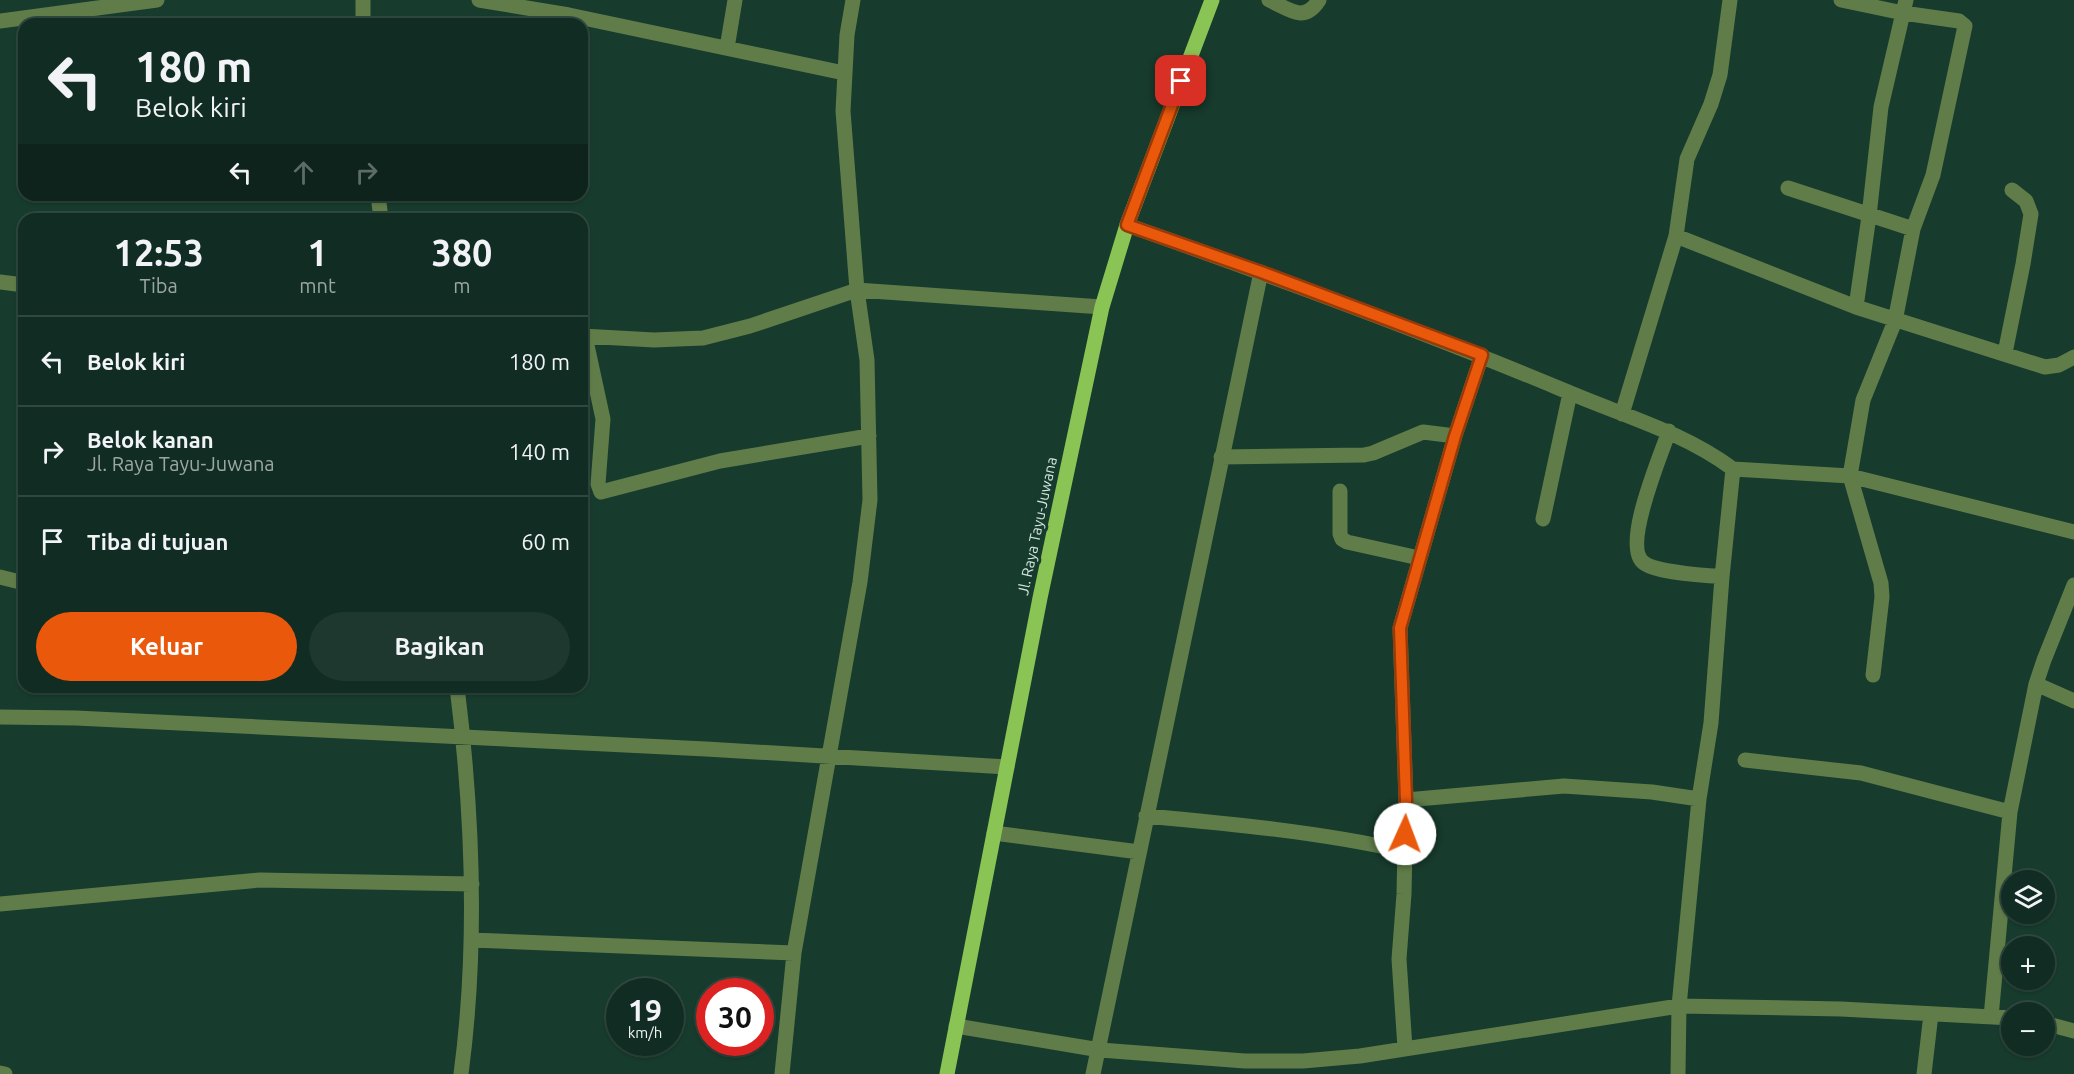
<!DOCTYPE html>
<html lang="id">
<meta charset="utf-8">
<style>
body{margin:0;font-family:Ubuntu,sans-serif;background:#1e382f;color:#f1f3f6;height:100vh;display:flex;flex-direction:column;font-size:22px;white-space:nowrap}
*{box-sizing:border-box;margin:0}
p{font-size:20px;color:#9ca7a5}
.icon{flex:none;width:33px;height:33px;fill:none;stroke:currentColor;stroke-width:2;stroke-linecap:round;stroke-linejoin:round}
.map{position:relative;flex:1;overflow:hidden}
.panel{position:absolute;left:18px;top:213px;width:570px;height:480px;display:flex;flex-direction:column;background:#112c22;border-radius:18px;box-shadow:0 2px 4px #0004,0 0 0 2px #304840}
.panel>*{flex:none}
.banner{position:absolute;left:18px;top:18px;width:570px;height:183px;border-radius:18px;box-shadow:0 2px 4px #0004,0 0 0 2px #304840;background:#112c22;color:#f1f3f6;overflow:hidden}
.tools{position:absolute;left:2001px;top:870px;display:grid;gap:12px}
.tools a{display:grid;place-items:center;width:54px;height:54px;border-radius:50%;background:#112c22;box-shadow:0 2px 4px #0004,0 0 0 2px #304840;font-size:30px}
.speed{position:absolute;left:606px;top:978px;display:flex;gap:12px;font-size:30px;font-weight:700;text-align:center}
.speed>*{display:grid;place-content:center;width:78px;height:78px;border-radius:50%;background:#112c22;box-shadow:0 2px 4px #0004,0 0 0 2px #304840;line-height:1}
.speed small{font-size:15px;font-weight:400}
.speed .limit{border:9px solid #d22;background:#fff;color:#111}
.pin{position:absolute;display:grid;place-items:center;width:51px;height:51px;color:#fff;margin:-26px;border-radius:12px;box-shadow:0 3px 9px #0006}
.me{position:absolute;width:66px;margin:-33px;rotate:2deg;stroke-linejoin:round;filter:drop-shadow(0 0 4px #0008)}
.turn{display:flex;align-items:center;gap:21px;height:126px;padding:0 18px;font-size:27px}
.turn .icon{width:78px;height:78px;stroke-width:2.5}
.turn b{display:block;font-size:42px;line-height:51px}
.lanes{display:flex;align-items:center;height:57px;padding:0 18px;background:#0003;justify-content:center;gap:30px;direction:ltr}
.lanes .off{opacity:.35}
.eta{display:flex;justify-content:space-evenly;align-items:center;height:102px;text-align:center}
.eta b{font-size:36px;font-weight:700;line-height:42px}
.cta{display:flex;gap:12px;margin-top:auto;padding:12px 18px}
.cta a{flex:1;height:69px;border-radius:36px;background:#ea580c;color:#fff;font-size:24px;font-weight:700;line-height:69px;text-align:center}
.cta a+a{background:#1e382f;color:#f1f3f6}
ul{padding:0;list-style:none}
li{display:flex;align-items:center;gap:18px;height:90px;padding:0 18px;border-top:2px solid #304840}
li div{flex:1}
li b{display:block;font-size:22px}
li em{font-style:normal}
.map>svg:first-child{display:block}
</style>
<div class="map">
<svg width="2074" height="1074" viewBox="0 0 2074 1074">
<rect width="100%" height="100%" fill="#173b2d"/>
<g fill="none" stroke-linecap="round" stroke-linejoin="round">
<!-- minor -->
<path stroke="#607c49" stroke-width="15" d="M363,0v24
M479,0l90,15 275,58
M1269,0c20,9 35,24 50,0
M1841,0l62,13 56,8 6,5 -32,149 -20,54 -18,92 -32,79 -13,76 31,107 1,14 -9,78
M0,21l157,-21
M727,48l8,-48
M1788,188l125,41
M378,195l3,24
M1127,225c148,52 296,106 441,167 56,24 115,40 165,77l-11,108 -11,146 -12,76 -20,207 -1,68
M1676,236l180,71 189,60 14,-2 15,-8
M0,282l24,3
M1856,307l13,-91 12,-109 25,-107
M582,336l72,4 49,-2 47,-12 107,-36 245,17
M585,336l18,83 -5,65 3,8 119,-31 149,-25
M2005,353l18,-89 8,-50 -5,-13 -14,-11
M1622,414l54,-178 11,-77 24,-55 9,-29 10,-75
M1669,431c-8,24 -48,116 -25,132 13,10 60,12 78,14
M1221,457l143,-2 9,-2 50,-21 32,4
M1733,469l117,7 224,56
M1340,491v43l2,5 5,3 72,16
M1543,519l27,-126
M0,577l24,6
M2036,684l38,17
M457,687c16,128 21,259 4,387
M0,717l76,1 630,31 301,18
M1745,760l116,13 149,39
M1406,800l158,-14 88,6 47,7
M1146,816c87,8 173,16 258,35
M994,833l145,19
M0,904l260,-24 212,4
M472,940l322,13
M1991,1017l19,-205 26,-128 8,-24 30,-75
M2044,1023l30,8
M956,1026l144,24 145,11h58l57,-5 319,-50 162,3 171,9
M1405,1048l-6,-89 5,-65 2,-94 -6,-172 55,-192 27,-81
M0,1073l5,1
M782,1074l12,-121 66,-371 10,-82 -3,-140 -10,-70 -14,-179 4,-76 6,-35
M1093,1074l168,-802
M1924,1074l7,-60"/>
<!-- major -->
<path stroke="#8ac454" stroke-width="15" d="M947,1074l93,-476 62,-291 25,-82 85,-225"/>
</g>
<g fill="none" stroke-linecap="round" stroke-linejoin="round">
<!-- route casing -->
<g stroke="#983908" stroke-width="15">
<path id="route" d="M1181,81l-54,144 134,47 221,83 -27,81 -55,192 6,172 -1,34"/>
</g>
<!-- route -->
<use href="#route" stroke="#ea580c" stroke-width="10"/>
</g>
<g text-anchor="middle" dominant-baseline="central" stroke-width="6" stroke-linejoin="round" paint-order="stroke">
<!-- street labels -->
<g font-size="15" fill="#d1e5dc" stroke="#173b2d">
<text transform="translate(1037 526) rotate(-78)">Jl. Raya Tayu-Juwana</text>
</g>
</g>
</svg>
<div class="tools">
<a><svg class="icon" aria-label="layers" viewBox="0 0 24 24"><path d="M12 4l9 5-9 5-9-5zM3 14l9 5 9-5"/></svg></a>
<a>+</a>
<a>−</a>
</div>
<div class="speed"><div>19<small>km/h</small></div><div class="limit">30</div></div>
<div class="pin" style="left:1181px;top:81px;background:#d93025"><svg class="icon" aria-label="arrive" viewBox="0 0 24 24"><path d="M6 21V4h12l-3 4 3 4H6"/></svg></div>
<svg class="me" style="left:1405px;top:834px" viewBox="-20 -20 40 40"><circle r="19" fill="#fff"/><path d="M0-13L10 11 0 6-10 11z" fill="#ea580c"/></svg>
<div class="banner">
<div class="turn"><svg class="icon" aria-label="left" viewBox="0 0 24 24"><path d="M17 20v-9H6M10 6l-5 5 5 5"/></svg><div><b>180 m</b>Belok kiri</div></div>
<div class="lanes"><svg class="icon" aria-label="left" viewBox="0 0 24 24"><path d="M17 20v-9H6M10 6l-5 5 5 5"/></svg><svg class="icon off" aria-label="ahead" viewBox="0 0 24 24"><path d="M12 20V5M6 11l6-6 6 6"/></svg><svg class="icon off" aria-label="right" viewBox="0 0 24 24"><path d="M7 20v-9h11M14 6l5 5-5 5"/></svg></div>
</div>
<section class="panel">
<div class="eta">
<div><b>12:53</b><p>Tiba</p></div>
<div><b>1</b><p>mnt</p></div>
<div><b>380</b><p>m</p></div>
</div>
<ul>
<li><svg class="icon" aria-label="left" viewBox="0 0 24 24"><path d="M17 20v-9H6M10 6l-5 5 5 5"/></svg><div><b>Belok kiri</b></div><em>180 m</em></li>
<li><svg class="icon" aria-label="right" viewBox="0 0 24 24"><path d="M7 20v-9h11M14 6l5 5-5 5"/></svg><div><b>Belok kanan</b><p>Jl. Raya Tayu-Juwana</p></div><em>140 m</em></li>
<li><svg class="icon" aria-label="arrive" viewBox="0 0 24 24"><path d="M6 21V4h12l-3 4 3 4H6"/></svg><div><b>Tiba di tujuan</b></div><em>60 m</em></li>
</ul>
<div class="cta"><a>Keluar</a><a>Bagikan</a></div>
</section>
</div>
